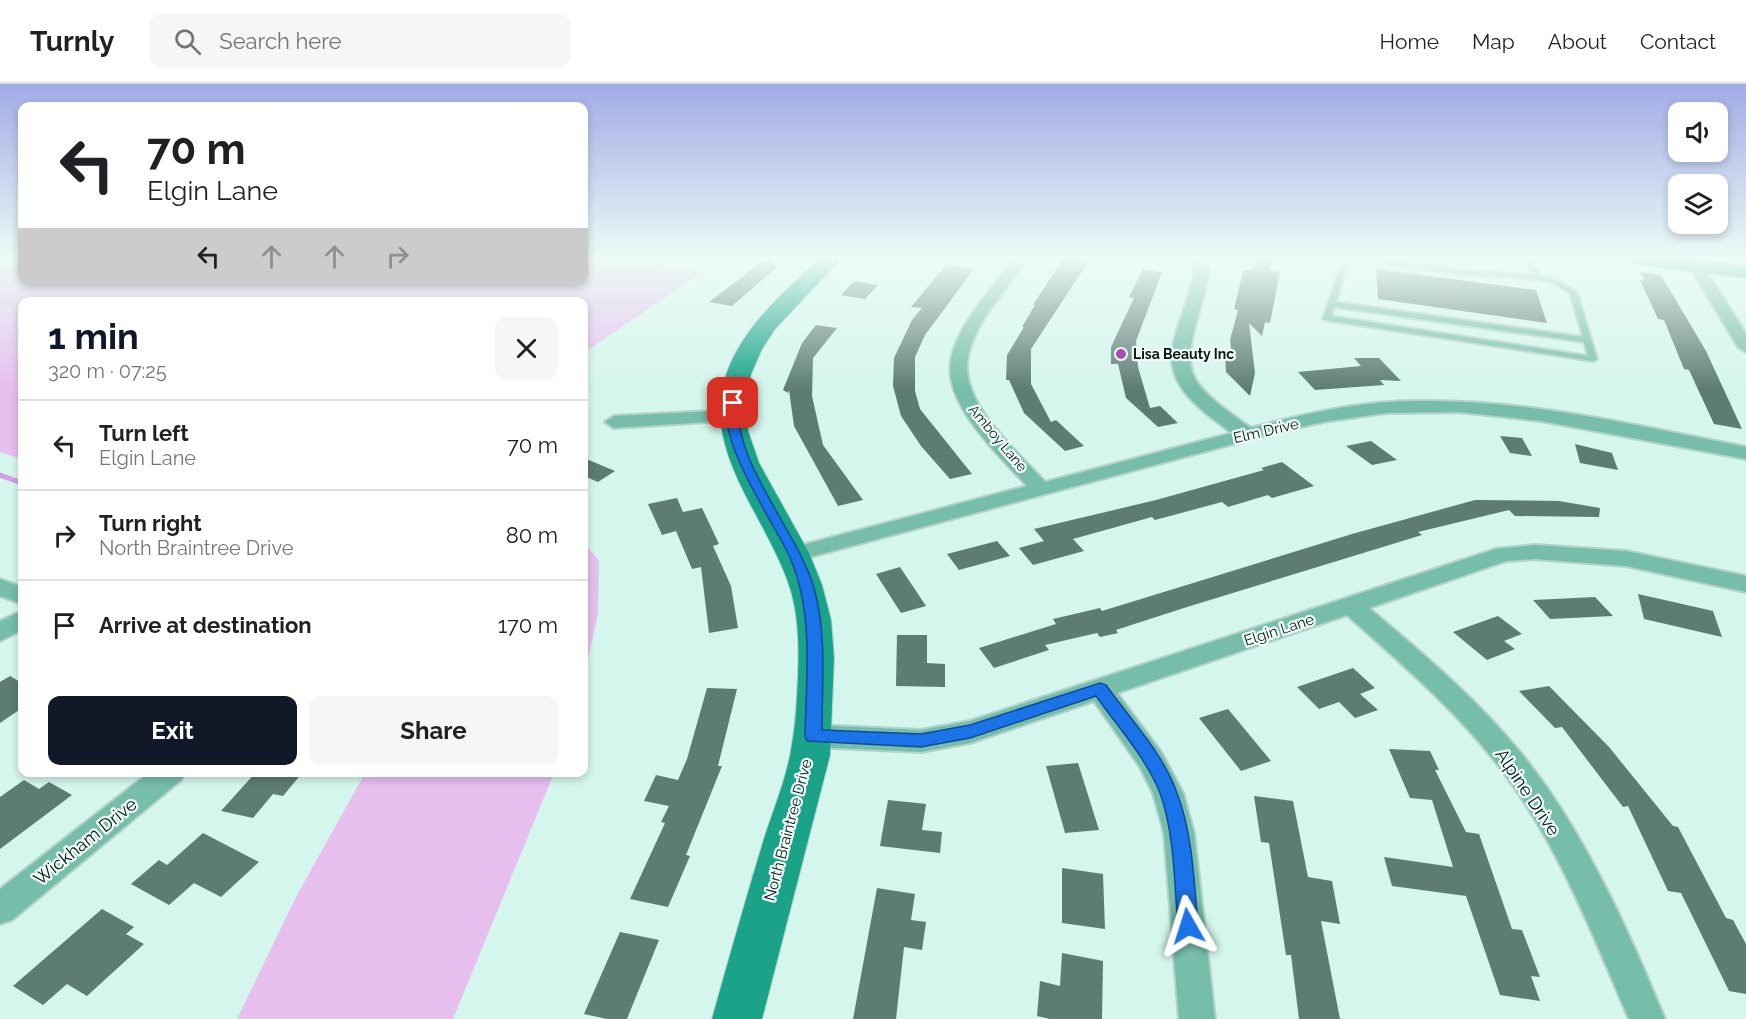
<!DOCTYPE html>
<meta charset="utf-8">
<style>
body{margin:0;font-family:Raleway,sans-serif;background:#f6f6f6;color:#202124;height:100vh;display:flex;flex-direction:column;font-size:22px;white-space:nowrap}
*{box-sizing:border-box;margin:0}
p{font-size:20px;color:#757577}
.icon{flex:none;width:33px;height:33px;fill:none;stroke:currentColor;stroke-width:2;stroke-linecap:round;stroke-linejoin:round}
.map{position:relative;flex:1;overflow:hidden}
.panel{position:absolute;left:18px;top:213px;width:570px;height:480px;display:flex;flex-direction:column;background:#fff;border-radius:12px;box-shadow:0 3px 9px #0003}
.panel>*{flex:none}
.guide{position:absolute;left:18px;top:18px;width:570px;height:183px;border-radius:12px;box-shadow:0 3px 9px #0003;background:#fff;color:#202124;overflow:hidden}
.controls{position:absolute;left:1668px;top:18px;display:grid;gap:12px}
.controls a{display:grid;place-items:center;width:60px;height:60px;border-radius:12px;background:#fff;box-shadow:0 3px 9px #0003;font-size:30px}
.pin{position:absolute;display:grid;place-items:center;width:51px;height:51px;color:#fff;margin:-26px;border-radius:12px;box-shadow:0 3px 9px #0006}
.me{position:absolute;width:66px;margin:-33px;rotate:354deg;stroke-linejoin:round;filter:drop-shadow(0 0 4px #0008)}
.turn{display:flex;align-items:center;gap:21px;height:126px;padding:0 30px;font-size:27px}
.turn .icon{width:78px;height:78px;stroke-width:2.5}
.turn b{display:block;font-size:42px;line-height:51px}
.lanes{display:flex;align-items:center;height:57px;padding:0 30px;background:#0003;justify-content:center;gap:30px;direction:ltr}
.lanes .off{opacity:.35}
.round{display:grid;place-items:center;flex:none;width:63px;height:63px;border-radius:12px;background:#f6f6f6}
.summary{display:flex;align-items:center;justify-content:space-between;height:102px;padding:0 30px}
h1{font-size:36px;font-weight:700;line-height:45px;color:#111827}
.primary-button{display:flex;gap:12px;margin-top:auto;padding:12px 30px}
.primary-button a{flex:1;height:69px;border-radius:12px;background:#111827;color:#fff;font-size:24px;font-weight:700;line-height:69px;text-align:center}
.primary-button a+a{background:#f6f6f6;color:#202124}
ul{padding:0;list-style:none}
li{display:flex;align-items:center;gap:18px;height:90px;padding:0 30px;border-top:2px solid #e0e0e0}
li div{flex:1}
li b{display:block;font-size:22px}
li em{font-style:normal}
header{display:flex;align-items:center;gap:36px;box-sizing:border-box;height:84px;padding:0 30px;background:#fff;border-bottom:2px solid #e0e0e0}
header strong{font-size:28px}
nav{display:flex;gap:33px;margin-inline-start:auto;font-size:21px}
.search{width:420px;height:54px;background:#f6f6f6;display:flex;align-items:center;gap:15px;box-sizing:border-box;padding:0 21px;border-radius:12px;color:#757577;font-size:22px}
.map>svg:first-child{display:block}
</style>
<header>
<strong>Turnly</strong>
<div class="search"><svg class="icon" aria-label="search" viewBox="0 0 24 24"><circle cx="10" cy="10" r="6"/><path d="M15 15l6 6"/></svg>Search here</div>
<nav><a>Home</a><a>Map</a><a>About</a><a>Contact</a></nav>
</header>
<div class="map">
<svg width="1746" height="935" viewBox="0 0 1746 935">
<rect width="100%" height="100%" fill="#d4f6ec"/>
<!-- green -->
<path fill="#e6bfef" d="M0,175h22v21h562v-21h38l80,13 -118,81v-51h-562v157l-22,-7z
M584,458l15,19 -1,52 -14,64z
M365,689h189l-101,246h-216l59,-122z"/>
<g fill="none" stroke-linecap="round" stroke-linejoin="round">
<!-- stream -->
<path stroke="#d49ee1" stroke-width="5" d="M0,391l22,8"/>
</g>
<!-- building -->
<path fill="#5d7c73" d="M766,175h4l7,8 -45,39 -23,-4z
M1063,175h27l-59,90v35l20,38 5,-2 28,26 -19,5 -41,-38 -15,-33h-3l1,-25 17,-28h-2l13,-22h-2z
M1256,175h18l-4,11 10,2 -10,51 -5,-1 -3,14 -13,-13 6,50 -5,23 -24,-24 -1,-17 7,1 -2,-16 8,-30 -4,-1 9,-38 10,-3z
M947,180l27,5 -49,66 -10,22v34l5,18 52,65 -22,5 -29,-33 -20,-30 -8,-30 1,-28 18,-38 10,-12 -11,-1z
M1143,185l19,3 -26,69 2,26 12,41 10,-2 18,17 -20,4 -32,-29 -8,-34h-7v-17l23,-49 -5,-1z
M1376,185l160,21 11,33 -169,-24z
M1640,188l21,3 45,76 36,78 -28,-5 -25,-54 -5,-1 -20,-49 -6,-1 -18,-39 5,1z
M854,197l24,4 -13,14 -24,-4z
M816,241l21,3 -24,30 -1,38 11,49 40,55 -25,6 -44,-80 -5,-36 -1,3 -5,-3 19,-47z
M1354,274h25l22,23 -21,-1 4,5 -69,5 -17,-18 63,-6z
M1500,352l22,2 10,18 -22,-3z
M1371,357l26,19 -25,5 -26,-19z
M1575,360l37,9 6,17 -38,-7z
M584,374l31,13 -17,11 -14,-6z
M1282,378l32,24 -42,12 -4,-3 -40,12 -6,-5 -67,18 -3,-3 -79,22 11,12 -51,14 -14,-17 25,-7 -10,-12 122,-29 108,-30 -3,-2z
M677,414l6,14 19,-4 17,36 -6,2 18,40 7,42 -29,5 -8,-66 -9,2 -16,-38 -14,4 -14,-31z
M1475,416l84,1 41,7 -1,9 -84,-1 -6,-6 -91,22 4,3 -235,72 -71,23 2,3 -18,4 -3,-4 -52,12 4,5 -55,18 -15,-20 77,-24 -3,-5 47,-11 2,3 250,-77z
M997,457l13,15 -51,14 -12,-16z
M900,483l26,39 -25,7 -25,-39z
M1638,510l75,17 9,26 -78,-18z
M1595,513l18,19 -63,3 -17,-19z
M1498,532l24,18 -18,7 11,8 -28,11 -34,-28z
M897,551h30v28l18,1v23l-49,-1z
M1353,584l22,20 -15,6 18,16 -23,8 -16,-16 -20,7 -22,-22z
M10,592l12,7v25l-22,15v-41z
M1549,602l60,61 64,79 5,1 48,91 7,2 13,24v50l-17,-3 -48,-98 -13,-2 -40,-85 -5,1 -61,-80 -7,1 -36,-37z
M707,604l30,1 -19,77h4l-36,89 4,1 -22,51 -38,-8 35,-76 -4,-1 8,-16 -25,-5 12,-26 22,5 9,-21z
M1228,625l43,52 -30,10 -42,-53z
M1389,665l41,2 9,19h-4l31,62 13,2 33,95 10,1 18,47 -9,-1 9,25 -40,-6 -34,-99 -74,-10 -8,-29 69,10 -21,-67 -22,-2z
M1078,679l21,67 -34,3 -19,-67z
M256,688h47l-20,24 -10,-2 -20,24 -32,-7z
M24,696l15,9 10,-7 23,13 -72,54v-52z
M1254,712l39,5 15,76 24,4 8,43 -19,-3 19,98h-41l-8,-64h-5l-17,-112 -8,-1z
M888,716l38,4 -4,26 20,2 -2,21 -60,-7z
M203,749l56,29 -38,35 -27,-14 -25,22 -38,-21 28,-24 8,5z
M1062,784l41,6 2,55 -43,-6z
M877,804l38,6 -4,26 15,2 -4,28 -18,-3 -8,72h-43z
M102,825l32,18 -8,7 18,10 -57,52 -20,-12 -24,21 -30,-19z
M620,848l39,8 -32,79h-20l-23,-5z
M1062,869l41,8 -1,58h-52l-13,-3 3,-35 20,5z"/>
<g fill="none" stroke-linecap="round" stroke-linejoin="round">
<!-- lane casing -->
<g stroke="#b3d2c9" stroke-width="4">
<path id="lane" d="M1343,175h6l-13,43 247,35 -13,-44 -17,-10 -17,-4 -77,-5 -93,-13 -3,-2h16l80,11 73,5 -6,-16h6l7,17 18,5 20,11 20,67 -4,2 -269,-41 -1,-2zM1334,223l250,35 4,14 -257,-40z"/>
</g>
<!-- street casing -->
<g stroke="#b3d2c9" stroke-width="4">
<path id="street" d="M1014,175h14c-20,29 -53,62 -60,98 -9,46 49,94 77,125l187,-49c-26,-19 -64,-44 -60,-81 2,-18 10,-36 15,-53 4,-14 10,-26 6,-40h14c4,13 0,23 -3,36 -24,80 -22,84 47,133 54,-14 109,-27 166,-27 111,-2 221,25 329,46v12l-205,-38 -82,-9 -73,1 -63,9 -56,13 -472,126 -8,-2 -3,-5 3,-5 240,-63c-28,-31 -88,-85 -75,-131 9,-35 41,-67 62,-96z
M1685,175h14l47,75v18l-8,-5z
M732,326l7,2 2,4 -2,4 -125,8 -9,-6 9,-6z
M1535,461l91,6 120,25v16l-120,-26 -91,-7 -29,2 -137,47c53,45 107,90 151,144 62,75 108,177 145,267h-36c-37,-86 -71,-175 -128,-250 -44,-58 -100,-106 -154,-154l-230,78 44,59 22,41 11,40 21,186h-36l-15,-186 -11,-40 -13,-26 -46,-66 -124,42 -49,9 -108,-5 -10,-3 -4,-8 4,-8 10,-3 108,5 49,-9 526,-172z
M0,495l22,8v17l-22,-8z
M22,527v19l-22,11v-20z
M150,688h35l-4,8 -169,140 -12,4v-35z"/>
</g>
<!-- secondary casing -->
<g stroke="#b3d2c9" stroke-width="2">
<path id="secondary" d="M820,175h21l-66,70 -13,20 -11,25 -5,28 2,29 11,32 50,90 13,32 9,35 3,38 -4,97 -68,264h-50c16,-57 32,-114 49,-170 10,-35 26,-69 31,-105 4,-22 5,-45 6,-68 1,-31 1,-64 -10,-94 -23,-67 -87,-132 -62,-207 16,-47 58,-84 94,-116z
M1629,175h58l59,7v12l-107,-13 -7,-2z"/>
</g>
<!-- lane -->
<use href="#lane" fill="#76bdaa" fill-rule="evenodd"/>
<!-- street -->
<use href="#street" fill="#76bdaa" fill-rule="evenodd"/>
<!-- secondary -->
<use href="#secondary" fill="#1aa389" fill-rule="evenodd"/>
</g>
<!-- sky -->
<linearGradient id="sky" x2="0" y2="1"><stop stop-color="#a0abe5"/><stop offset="0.57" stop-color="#ecfbf6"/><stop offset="1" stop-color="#ecfbf6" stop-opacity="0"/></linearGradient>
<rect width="1746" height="306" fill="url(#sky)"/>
<!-- route -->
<path fill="#1a73e8" stroke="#114b97" stroke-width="1.5" d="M729,317l10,2c-7,59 59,128 75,185 13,46 8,95 8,142l99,4 49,-9 130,-42 6,2c24,34 57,68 71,108 16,42 17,89 21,133l-3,7 -7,3 -7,-3 -3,-7c-4,-43 -3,-91 -18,-133 -14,-35 -42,-66 -64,-97l-126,42 -49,9 -114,-6 -2,-5c1,-61 10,-127 -18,-185 -16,-32 -73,-116 -58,-150z"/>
<!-- markers -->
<circle fill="#a64dba" stroke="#f0fefa" stroke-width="2" cx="1121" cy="270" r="6"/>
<g text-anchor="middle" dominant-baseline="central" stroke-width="4.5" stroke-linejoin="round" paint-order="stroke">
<!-- far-poi labels -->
<g font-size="14" font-weight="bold" fill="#081511" stroke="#f0fefa" text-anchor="start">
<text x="1133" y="270">Lisa Beauty Inc</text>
</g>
<!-- far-street labels -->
<g font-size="14" fill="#081511" stroke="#f0fefa">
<text transform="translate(998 354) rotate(50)">Amboy Lane</text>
</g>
<!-- street labels -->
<g font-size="15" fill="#081511" stroke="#f0fefa">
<text transform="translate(1266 347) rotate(-13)">Elm Drive</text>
<text transform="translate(1279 546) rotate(-18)">Elgin Lane</text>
<text transform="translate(788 746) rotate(-75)">North Braintree Drive</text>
</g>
<!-- near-street labels -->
<g font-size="18" fill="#081511" stroke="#f0fefa">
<text transform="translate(1528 708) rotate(56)">Alpine Drive</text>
<text transform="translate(85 757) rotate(-39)">Wickham Drive</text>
</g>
</g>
</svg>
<div class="controls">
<a><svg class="icon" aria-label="sound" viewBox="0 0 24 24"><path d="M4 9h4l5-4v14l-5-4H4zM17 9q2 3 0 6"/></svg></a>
<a><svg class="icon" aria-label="layers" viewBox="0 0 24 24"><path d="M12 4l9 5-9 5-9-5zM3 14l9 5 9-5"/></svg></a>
</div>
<div class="pin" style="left:733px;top:319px;background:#d93025"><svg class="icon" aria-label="arrive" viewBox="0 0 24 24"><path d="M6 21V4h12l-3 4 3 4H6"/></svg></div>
<svg class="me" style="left:1188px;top:842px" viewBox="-20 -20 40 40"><path d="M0-17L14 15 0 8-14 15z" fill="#1a73e8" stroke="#fff" stroke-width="4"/></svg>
<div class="guide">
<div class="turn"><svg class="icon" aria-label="left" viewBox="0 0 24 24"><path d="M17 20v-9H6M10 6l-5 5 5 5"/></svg><div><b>70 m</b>Elgin Lane</div></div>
<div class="lanes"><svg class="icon" aria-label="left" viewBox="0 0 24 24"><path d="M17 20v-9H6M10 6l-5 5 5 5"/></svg><svg class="icon off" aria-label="ahead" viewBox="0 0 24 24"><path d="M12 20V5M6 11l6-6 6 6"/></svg><svg class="icon off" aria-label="ahead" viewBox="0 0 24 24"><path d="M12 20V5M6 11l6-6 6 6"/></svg><svg class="icon off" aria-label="right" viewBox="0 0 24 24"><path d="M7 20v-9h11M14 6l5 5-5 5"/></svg></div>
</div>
<section class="panel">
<div class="summary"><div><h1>1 min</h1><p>320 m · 07:25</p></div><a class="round"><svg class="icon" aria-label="close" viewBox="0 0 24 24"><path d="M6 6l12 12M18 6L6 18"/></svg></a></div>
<ul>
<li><svg class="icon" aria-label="left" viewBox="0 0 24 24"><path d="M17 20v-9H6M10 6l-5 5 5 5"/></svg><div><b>Turn left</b><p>Elgin Lane</p></div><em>70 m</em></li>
<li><svg class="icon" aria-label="right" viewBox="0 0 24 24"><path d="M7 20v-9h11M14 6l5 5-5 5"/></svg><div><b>Turn right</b><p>North Braintree Drive</p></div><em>80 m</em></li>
<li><svg class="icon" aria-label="arrive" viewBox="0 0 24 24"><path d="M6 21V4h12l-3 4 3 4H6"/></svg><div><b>Arrive at destination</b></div><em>170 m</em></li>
</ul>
<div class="primary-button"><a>Exit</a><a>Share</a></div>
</section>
</div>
